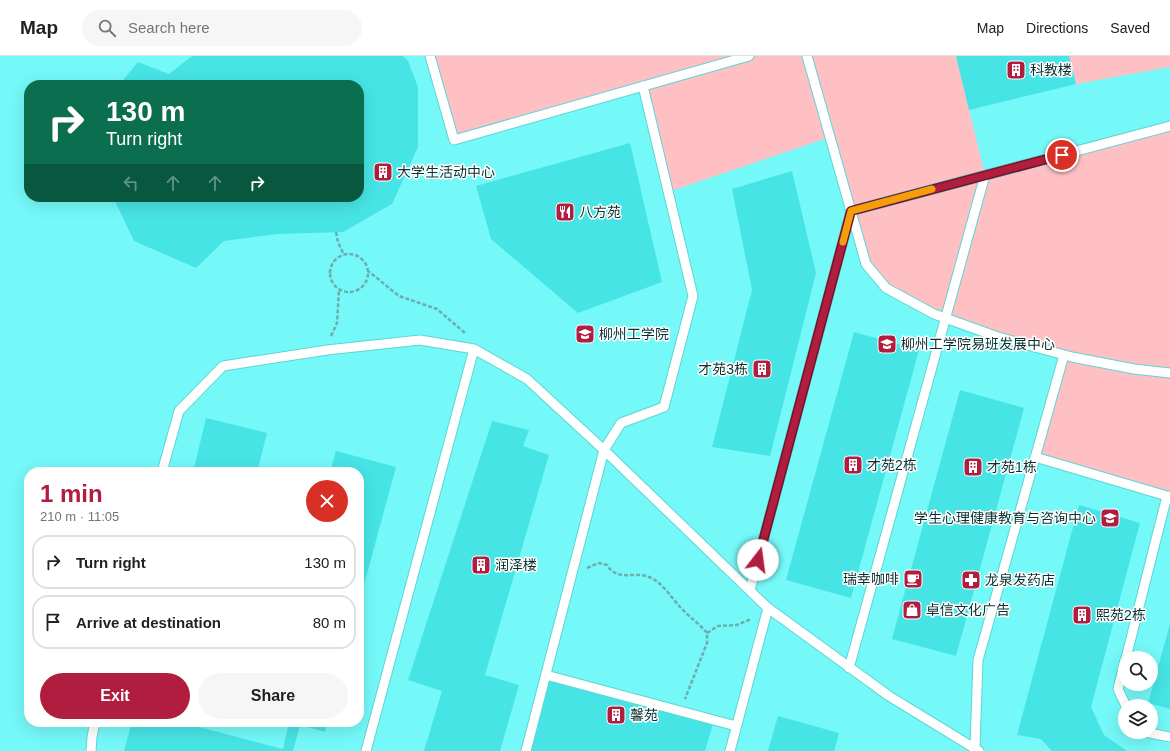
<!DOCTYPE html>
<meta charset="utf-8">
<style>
body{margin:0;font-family:Arial,"Noto Sans SC",sans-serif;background:#f6f6f6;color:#202124;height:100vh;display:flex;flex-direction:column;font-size:15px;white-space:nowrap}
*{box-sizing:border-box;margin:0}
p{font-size:13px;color:#757577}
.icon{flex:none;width:22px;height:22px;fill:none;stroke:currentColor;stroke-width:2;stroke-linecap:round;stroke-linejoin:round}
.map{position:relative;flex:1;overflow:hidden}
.details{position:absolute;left:24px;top:411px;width:340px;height:260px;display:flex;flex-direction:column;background:#fff;border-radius:16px;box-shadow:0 4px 16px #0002}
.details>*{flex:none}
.banner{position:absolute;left:24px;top:24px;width:340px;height:122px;border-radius:16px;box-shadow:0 4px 16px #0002;background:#0b6e4f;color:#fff;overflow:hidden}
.buttons{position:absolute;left:1118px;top:595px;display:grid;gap:8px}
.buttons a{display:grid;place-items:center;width:40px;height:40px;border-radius:50%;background:#fff;box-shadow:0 4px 16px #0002;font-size:20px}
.pin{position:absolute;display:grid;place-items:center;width:34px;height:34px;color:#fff;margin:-17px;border:2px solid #fff;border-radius:50%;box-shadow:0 1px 4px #0007}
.me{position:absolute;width:44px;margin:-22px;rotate:15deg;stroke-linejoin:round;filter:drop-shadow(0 0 3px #0008)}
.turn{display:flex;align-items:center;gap:14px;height:84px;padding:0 16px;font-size:18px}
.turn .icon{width:52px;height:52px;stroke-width:2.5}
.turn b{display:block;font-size:28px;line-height:34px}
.lanes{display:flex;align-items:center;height:38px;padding:0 16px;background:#0003;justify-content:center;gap:20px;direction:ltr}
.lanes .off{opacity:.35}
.round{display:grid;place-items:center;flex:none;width:42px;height:42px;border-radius:21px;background:#f6f6f6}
.headline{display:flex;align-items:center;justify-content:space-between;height:68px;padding:0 16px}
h1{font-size:24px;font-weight:600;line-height:30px;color:#b11d3f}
.button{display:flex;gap:8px;margin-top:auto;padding:8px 16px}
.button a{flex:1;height:46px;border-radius:24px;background:#b11d3f;color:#fff;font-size:16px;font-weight:600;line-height:46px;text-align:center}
.button a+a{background:#f6f6f6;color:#202124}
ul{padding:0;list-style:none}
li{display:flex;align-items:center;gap:12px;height:54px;margin:0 8px 6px;padding:0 8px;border:2px solid #e0e0e0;border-radius:16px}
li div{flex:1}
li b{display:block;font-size:15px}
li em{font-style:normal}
header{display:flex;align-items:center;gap:24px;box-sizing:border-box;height:56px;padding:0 20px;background:#fff;border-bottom:1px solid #e0e0e0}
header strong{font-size:19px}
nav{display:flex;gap:22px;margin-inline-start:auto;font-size:14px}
.search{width:280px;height:36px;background:#f6f6f6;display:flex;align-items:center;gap:10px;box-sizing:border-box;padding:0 14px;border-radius:22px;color:#757577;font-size:15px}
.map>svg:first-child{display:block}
</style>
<header>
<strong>Map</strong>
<div class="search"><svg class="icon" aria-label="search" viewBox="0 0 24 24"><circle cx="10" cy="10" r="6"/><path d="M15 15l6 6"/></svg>Search here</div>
<nav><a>Map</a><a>Directions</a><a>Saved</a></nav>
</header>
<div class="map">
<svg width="1170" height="695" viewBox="0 0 1170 695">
<rect width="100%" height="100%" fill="#a6fdfd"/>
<!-- built -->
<path fill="#75f8f8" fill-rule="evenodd" d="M0,0h1170v695h-1170zM29,29h330v112h-330zM29,416h330v250h-330zM1125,602h26v26h-26zM1125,650h26v26h-26z"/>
<!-- green -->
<path fill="#fec0c3" d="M430,0h526l29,119 185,-49v370l-135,-39 29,-102 -66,-18 -112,-49 -20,-24 -36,-127 -162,55 -25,-106 -189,54z
M1069,0h101v11l-94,17z"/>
<!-- building -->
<path fill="#47e4e5" d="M192,0h211l5,5 10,26v60l-26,57 -49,28 -66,2 -53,7 -28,27 -62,-27 -21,-44h246v-112h-240l19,-23 31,12z
M956,0h113l7,28 -107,26z
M630,87l32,139 -84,31 -87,-74 -15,-53z
M792,115l24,102 -46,183 -58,-9 40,-157 -20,-101z
M854,276l65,18 -68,248 -65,-18z
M960,334l64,18 -68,248 -64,-17z
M206,362l61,15 -9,36 12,3h-77z
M492,365l37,9 -6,16 26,9 -64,220 34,10 -19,66h-76l18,-60 -34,-11z
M336,395l60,16 -37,136v-131h-29z
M1079,449l61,18 -49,184 13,28 23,16h-75l-11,-12 -24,-4z
M1170,568v85l-22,-6z
M546,619l168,45 -9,31h-179z
M778,660l61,17 -5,18h-66z
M132,666h48l103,27 6,-27h39l-3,10 -25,-7 -7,26h-169z"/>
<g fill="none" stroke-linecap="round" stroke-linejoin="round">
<!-- service casing -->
<g stroke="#5fd4d4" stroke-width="11">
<path id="service" d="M430,0l24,84 295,-84
M807,0l59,208 20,24 48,26 64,23 74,20 62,12 36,4
M1035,401l132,39
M162,416l17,-61 44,-45 104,-16 93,-10 54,9 53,30 77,71 164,158 121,88 90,55
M750,534l101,-379 319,-85
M1126,602l41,-162h3
M1125,604l-7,29 8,17
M849,612l136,-493
M546,619l190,51
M1145,676l25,5
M975,691l3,-87 86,-305
M91,695l1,-14 3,-15
M366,695l108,-402
M526,695l78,-301 17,-27 43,-16 29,-111 -50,-210
M730,695l38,-143"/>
</g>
<!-- path -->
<path stroke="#6aaeae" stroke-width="2.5" stroke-dasharray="4 2" stroke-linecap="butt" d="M336,176l2,10 6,13
M330 217a19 19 0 1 1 38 0a19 19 0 1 1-38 0Z
M367,214l32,26 38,13 28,24
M331,280l6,-13 2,-34
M587,512l12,-5 8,2c10,17 27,6 42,12 13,5 22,20 31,30 9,10 19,16 27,26v10l-22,56
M707,577l11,-7 19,-1 14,-6"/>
<!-- service -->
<use href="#service" stroke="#fff" stroke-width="9"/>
</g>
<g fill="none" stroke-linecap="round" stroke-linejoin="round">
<!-- route casing -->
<g stroke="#731329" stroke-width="10">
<path id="route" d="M758,504l93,-349 211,-56"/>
</g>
<!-- route -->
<use href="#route" stroke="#b11d3f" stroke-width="7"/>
<!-- slow -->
<path stroke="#f59e0b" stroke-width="7" d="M843,186l8,-31 81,-22"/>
</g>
<!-- icons -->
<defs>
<g id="building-square" transform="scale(1)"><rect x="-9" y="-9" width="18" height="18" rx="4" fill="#b11d3f" stroke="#fff"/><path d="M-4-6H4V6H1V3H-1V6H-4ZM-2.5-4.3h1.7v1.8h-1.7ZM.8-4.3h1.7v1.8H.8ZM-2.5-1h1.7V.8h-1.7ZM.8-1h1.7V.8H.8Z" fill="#fff"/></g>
<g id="restaurant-square" transform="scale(1)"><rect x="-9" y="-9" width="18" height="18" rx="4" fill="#b11d3f" stroke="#fff"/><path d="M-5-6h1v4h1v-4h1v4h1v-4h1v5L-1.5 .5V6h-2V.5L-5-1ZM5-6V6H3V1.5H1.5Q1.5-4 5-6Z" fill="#fff"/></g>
<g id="university-square" transform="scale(1)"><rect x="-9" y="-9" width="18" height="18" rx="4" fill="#b11d3f" stroke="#fff"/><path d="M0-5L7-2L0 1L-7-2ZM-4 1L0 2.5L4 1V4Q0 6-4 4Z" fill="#fff"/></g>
<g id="cafe-square" transform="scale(1)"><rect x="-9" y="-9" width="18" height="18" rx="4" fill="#b11d3f" stroke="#fff"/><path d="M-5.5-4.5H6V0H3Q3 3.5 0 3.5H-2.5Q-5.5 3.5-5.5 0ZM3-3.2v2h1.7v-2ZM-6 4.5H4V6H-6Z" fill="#fff"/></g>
<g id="pharmacy-square" transform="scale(1)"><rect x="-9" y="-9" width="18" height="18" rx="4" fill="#b11d3f" stroke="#fff"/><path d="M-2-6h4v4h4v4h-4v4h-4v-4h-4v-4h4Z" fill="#fff"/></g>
<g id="shop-square" transform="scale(1)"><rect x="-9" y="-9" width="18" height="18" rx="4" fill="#b11d3f" stroke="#fff"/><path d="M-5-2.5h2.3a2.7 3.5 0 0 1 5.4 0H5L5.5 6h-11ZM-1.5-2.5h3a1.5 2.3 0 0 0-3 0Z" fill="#fff"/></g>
</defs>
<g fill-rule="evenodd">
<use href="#building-square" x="1016" y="14"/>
<use href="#building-square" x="383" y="116"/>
<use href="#restaurant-square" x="565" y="156"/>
<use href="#university-square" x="585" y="278"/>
<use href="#university-square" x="887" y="288"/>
<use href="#building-square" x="762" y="313"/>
<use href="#building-square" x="853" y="409"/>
<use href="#building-square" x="973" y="411"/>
<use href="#university-square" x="1110" y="462"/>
<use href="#building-square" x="481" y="509"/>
<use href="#cafe-square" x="913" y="523"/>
<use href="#pharmacy-square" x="971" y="524"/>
<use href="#shop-square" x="912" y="554"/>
<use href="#building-square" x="1082" y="559"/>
<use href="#building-square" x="616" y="659"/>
</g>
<g text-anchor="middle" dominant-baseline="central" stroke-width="3" stroke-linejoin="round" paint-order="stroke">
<!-- poi labels -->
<g font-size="14" fill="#0a3131" stroke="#fff" text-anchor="start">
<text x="1030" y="14">科教楼</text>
<text x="397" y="116">大学生活动中心</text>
<text x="579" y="156">八方苑</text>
<text x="599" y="278">柳州工学院</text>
<text x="901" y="288">柳州工学院易班发展中心</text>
<text x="748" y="313" text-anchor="end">才苑3栋</text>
<text x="867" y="409">才苑2栋</text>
<text x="987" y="411">才苑1栋</text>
<text x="1096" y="462" text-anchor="end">学生心理健康教育与咨询中心</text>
<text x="495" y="509">润泽楼</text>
<text x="899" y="523" text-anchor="end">瑞幸咖啡</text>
<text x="985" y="524">龙泉发药店</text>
<text x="926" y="554">卓信文化广告</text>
<text x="1096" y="559">熙苑2栋</text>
<text x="630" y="659">馨苑</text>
</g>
</g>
</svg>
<div class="buttons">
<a><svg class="icon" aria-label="search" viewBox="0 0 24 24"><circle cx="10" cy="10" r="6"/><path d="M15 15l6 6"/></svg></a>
<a><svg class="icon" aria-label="layers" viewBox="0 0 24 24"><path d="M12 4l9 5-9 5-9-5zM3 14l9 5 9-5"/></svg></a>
</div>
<div class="pin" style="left:1062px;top:99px;background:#d93025"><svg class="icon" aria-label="arrive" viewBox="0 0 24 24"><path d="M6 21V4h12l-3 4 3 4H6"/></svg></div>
<svg class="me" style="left:758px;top:504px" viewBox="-20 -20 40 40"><circle r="19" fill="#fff"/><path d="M0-13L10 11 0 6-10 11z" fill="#b11d3f"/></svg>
<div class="banner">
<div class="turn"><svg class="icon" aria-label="right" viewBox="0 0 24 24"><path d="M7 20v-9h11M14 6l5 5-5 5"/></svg><div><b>130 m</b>Turn right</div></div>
<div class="lanes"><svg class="icon off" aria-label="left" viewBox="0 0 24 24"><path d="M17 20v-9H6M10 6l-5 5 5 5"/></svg><svg class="icon off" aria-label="ahead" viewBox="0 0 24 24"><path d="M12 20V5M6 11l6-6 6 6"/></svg><svg class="icon off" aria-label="ahead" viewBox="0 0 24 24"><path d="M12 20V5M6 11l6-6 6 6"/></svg><svg class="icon" aria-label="right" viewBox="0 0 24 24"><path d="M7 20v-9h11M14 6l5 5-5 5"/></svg></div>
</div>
<section class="details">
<div class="headline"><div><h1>1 min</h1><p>210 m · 11:05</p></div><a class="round" style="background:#d93025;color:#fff"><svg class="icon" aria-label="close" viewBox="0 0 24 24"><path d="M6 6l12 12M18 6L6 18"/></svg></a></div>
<ul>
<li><svg class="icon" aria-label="right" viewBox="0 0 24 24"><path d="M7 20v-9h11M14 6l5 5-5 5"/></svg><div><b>Turn right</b></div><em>130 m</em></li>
<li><svg class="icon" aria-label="arrive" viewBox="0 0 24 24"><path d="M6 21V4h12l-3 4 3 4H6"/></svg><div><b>Arrive at destination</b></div><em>80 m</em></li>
</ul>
<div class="button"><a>Exit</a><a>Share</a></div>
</section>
</div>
